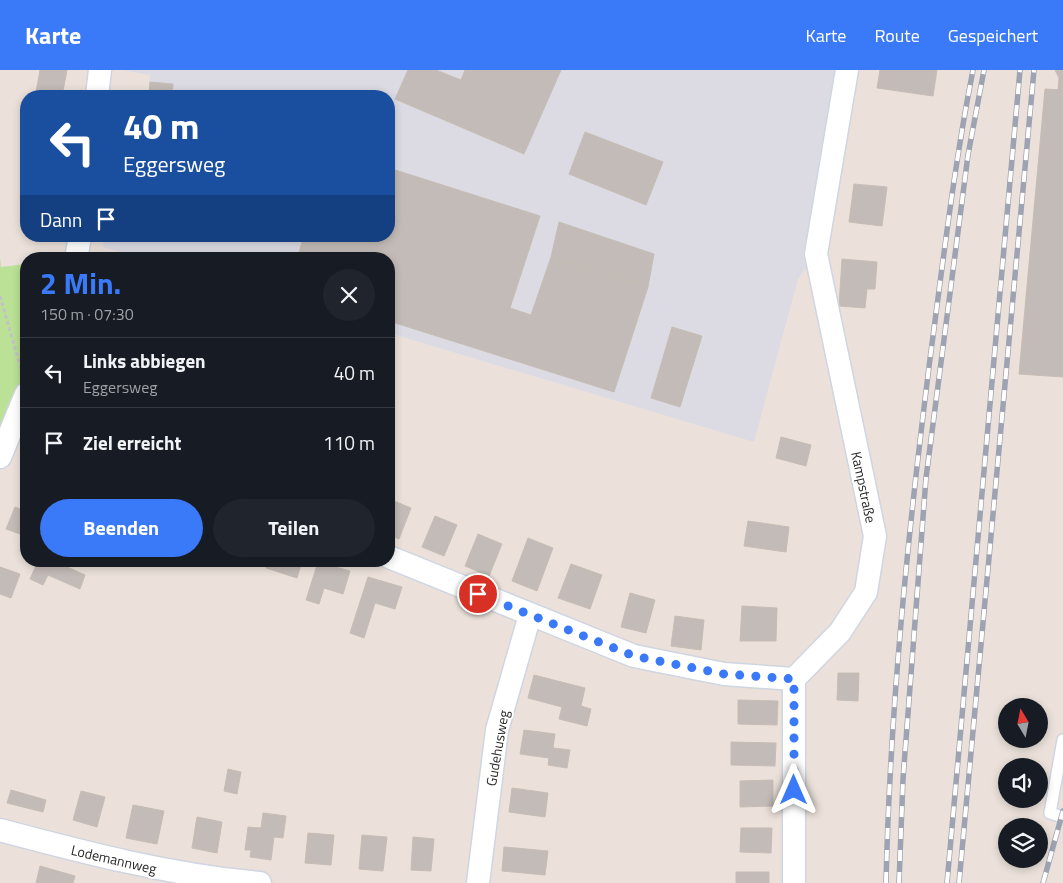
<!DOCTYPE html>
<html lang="de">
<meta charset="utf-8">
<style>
body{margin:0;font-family:"Titillium Web",sans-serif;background:#20242c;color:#f1f3f6;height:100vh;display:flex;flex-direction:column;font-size:19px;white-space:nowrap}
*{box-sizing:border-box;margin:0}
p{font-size:16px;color:#9ea1a6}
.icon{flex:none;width:28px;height:28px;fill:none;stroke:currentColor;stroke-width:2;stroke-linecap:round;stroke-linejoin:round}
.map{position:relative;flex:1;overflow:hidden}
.details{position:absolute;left:20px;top:182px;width:375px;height:315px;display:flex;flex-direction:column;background:#171b24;border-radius:20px;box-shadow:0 2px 8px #0003}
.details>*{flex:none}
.banner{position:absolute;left:20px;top:20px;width:375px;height:152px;border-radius:20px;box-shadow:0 2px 8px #0003;background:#1a4fa0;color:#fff;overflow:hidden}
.needle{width:32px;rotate:350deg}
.fabs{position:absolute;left:998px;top:628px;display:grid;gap:10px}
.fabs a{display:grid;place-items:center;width:50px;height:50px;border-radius:50%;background:#171b24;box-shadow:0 2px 8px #0003;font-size:25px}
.pin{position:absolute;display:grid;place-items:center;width:42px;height:42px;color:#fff;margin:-21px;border:2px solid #fff;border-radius:50%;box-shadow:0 1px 5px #0007}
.me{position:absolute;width:55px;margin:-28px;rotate:0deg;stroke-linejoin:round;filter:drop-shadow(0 0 4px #0008)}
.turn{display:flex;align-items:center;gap:18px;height:105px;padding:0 20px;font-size:22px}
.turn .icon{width:65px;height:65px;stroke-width:2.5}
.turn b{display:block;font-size:35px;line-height:42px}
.then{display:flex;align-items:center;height:48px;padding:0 20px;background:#0003;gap:10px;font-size:19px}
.round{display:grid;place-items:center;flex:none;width:52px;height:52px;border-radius:26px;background:#20242c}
.headline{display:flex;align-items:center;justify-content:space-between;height:85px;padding:0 20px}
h1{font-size:30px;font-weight:700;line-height:38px;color:#3a79f7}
.action{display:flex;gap:10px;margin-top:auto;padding:10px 20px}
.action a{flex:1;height:58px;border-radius:30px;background:#3a79f7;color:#fff;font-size:20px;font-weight:700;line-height:58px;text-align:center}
.action a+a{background:#20242c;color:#f1f3f6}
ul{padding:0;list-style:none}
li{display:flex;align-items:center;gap:15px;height:70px;padding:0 20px;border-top:1px solid #363941}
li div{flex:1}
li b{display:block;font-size:19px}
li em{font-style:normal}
header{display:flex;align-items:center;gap:30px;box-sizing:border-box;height:70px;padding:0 25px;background:#3a79f7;color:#fff}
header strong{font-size:24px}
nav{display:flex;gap:28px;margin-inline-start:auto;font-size:18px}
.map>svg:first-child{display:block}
</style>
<header>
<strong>Karte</strong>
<nav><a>Karte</a><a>Route</a><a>Gespeichert</a></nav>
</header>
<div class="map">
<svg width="1063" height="813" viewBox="0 0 1063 813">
<rect width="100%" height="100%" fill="#ebe1da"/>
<!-- industrial -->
<path fill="#dcdbe3" d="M122,0h725l-31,184 -18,25 -44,163 -365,-109v-74h-246l-40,-12 1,-11h285v-140h-241l2,-21z"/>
<!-- green -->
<path fill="#bbe196" d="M0,187l1,10 25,-3v130l-26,63z"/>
<!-- building -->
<path fill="#c3bbb7" stroke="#c6bdb4" d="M40,0h27l-5,26 -26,-4z
M408,0h28l25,10 4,-10h96l-37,84 -129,-55z
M880,0h57l-4,26 -56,-8z
M1055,0h8v20h-5l1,-12z
M150,12l23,2 -1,12h-23z
M1045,19l18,1v287l-44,-3z
M585,62l78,30 -17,43 -77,-31z
M389,98l151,48 -30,92 21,7 20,-58 97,30 -34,105 -225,-71v-62h-92l7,-23h85z
M854,114l33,3 -5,39 -33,-4z
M559,152l95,32 -6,33 -97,-30z
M842,189l35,3 -2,27h-8l-2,19 -26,-2z
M672,257l30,9 -22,71 -29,-9z
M781,367l30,8 -5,21 -30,-8z
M389,429l22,9 -12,31 -10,-4z
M15,437l11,4v25l-20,-7z
M435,446l22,9 -13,31 -22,-9z
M748,451l41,6 -3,25 -42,-6z
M478,464l24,10 -13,32 -24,-10z
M528,468l25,10 -16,43 -25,-10z
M38,491h16l31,14 -5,14 -32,-14 -5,10 -13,-6z
M268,491h34l-5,17 -31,-10z
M318,492l32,9 -7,23 -19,-6 -5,16 -13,-4z
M571,494l31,11 -12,34 -32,-11z
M0,497l20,7 -9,24 -11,-4z
M368,507l34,10 -7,22 -20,-6 -11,35 -14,-5z
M630,523l25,7 -9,33 -25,-6z
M742,536l35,2 -1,33h-36z
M675,546l29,4 -3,30 -30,-4z
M838,603h21l-1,28 -21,-1z
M534,605l51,13 -4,18 10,3 -4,17 -28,-7 3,-12 -34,-9z
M738,630l40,1 -1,24 -39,-1z
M524,660l31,4 -2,14 17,2 -3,18 -19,-3 1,-7 -29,-4z
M731,672l45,1 -1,23 -44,-1z
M228,699l13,3 -4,22 -13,-3z
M773,710v26l-33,1v-26z
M512,718l36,5 -3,24 -36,-5z
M11,720l35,10 -3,12 -36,-9z
M81,721l24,6 -8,30 -24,-7z
M133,735l31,6 -7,33 -31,-6z
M263,743l23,3 -3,22 -9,-1 -3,23 -21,-3 1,-7h-6l3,-23 13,1z
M197,747l25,5 -5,31 -25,-5z
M741,758h31l-1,25 -31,-1z
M308,763l26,2 -3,30 -26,-2z
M362,765l25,2 -4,34 -24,-2z
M413,767l21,2 -3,32 -20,-1z
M504,777l44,4 -3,24 -43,-4z
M40,796l35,10 -2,7h-37z
M736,802h33v11h-33z"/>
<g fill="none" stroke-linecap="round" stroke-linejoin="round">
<!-- service casing -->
<g stroke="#cfd5e1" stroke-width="14">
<path id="service" d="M1063,670l-13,73 13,4"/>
</g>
<!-- minor casing -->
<g stroke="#cfd5e1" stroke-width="25">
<path id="minor" d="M97,26l3,-26
M76,189l4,-23
M0,387l26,-63
M389,487l245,99 90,18 70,5
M0,760c86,23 171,45 260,53
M478,813l19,-153 33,-115
M794,813v-204l46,-47 26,-40 9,-56 -59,-282 31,-184"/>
</g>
<!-- path -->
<path stroke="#c3c3c3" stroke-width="3" stroke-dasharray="4 2.5" stroke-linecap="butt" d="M0,226l23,80"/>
<!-- service -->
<use href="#service" stroke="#fff" stroke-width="11"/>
<!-- minor -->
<use href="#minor" stroke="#fff" stroke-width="22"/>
<!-- rail casing -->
<g stroke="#9da3b2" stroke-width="5.5">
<path id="rail" d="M886,813c4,-175 22,-350 44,-524 13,-97 24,-193 43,-289
M899,813l4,-104 23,-301 42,-323 16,-85
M947,813l73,-813
M959,813l75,-813
M1043,813l20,-72"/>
</g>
<!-- rail -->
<use href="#rail" stroke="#fff" stroke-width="4" stroke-dasharray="11" stroke-linecap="butt"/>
</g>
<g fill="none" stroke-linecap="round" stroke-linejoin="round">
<!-- route -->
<path stroke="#3a79f7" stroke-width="9" stroke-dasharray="0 16.2" d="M478,524l156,62 90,18 70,5v111"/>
</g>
<g text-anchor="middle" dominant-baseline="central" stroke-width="4" stroke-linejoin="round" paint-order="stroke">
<!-- street labels -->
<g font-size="14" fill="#282828" stroke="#fff">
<text transform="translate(864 417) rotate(78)">Kampstraße</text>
<text transform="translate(497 678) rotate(-80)">Gudehusweg</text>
<text transform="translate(114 789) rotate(13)">Lodemannweg</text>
</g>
</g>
</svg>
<div class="fabs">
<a><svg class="needle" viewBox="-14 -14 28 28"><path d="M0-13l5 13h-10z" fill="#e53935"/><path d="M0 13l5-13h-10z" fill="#9ea1a6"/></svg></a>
<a><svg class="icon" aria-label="sound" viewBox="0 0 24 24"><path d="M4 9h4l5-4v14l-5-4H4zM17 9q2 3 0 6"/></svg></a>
<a><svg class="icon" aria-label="layers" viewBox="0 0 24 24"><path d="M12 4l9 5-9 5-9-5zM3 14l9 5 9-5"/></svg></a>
</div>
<div class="pin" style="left:478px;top:524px;background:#d93025"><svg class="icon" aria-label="arrive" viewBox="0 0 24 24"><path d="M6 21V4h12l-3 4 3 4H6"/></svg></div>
<svg class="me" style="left:794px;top:720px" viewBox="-20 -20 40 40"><path d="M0-17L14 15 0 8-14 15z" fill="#3a79f7" stroke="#fff" stroke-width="4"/></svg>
<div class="banner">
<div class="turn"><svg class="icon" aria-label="left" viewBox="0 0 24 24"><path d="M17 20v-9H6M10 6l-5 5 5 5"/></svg><div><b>40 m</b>Eggersweg</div></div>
<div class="then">Dann<svg class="icon" aria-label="arrive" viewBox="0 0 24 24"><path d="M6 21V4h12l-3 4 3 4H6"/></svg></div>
</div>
<section class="details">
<div class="headline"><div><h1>2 Min.</h1><p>150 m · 07:30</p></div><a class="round"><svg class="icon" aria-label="close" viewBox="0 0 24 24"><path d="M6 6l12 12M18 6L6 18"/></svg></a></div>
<ul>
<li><svg class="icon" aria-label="left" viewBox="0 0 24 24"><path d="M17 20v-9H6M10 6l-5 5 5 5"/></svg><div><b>Links abbiegen</b><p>Eggersweg</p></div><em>40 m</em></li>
<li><svg class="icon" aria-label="arrive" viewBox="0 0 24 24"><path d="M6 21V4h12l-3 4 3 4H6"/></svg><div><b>Ziel erreicht</b></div><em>110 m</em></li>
</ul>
<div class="action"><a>Beenden</a><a>Teilen</a></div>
</section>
</div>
